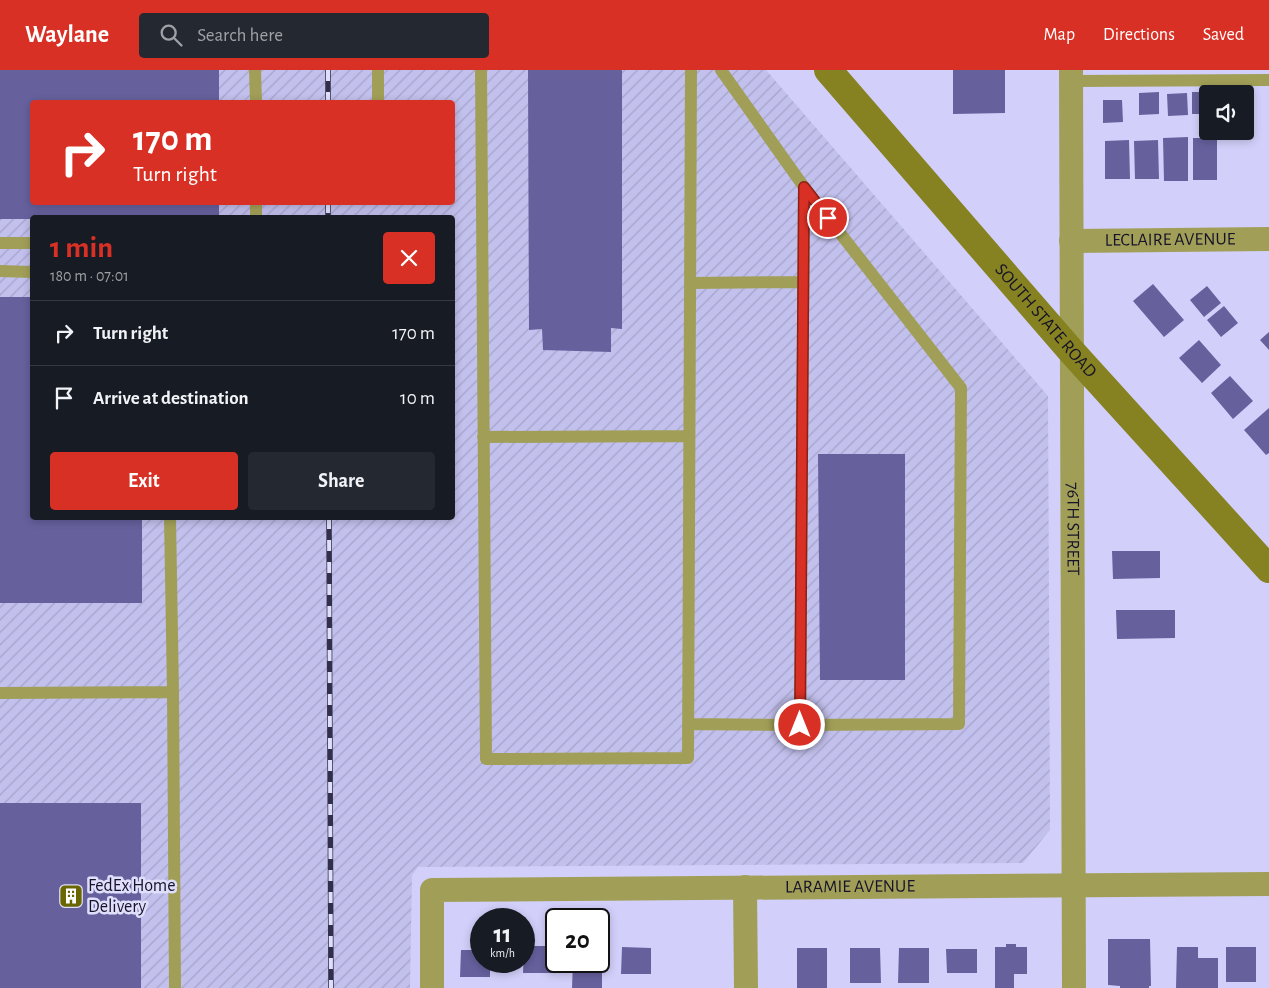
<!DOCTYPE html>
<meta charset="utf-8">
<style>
body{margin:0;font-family:"Alegreya Sans",sans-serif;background:#242831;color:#f1f3f6;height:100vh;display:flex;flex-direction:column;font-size:19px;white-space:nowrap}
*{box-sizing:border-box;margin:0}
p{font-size:16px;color:#9ea1a6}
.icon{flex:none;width:28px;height:28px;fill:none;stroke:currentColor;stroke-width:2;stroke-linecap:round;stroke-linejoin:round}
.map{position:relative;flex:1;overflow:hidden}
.drawer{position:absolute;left:30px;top:145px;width:425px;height:305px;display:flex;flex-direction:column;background:#171b24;border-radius:5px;box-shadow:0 2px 8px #0003}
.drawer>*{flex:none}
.hud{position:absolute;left:30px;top:30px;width:425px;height:105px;border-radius:5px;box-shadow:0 2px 8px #0003;background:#d93025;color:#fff;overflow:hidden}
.fabs{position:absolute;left:1199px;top:15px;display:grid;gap:10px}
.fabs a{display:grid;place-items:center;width:55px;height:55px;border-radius:5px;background:#171b24;box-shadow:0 2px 8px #0003;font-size:25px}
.speed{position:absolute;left:470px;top:838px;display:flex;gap:10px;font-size:25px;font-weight:700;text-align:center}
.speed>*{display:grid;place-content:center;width:65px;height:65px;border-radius:50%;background:#171b24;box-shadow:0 2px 8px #0003;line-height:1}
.speed small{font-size:12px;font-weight:400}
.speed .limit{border:2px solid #111;border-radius:8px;background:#fff;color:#111}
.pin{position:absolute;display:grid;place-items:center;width:42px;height:42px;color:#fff;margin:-21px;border:2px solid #fff;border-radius:50%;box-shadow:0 1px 5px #0007}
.me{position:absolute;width:55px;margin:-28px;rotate:0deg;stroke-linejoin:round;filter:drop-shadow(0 0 4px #0008)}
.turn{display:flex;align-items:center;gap:18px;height:105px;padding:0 20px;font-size:22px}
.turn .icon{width:65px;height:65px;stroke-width:2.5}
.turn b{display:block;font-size:35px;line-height:42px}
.round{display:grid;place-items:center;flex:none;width:52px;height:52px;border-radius:5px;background:#242831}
.overview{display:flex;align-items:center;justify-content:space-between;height:85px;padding:0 20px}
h1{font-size:30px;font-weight:700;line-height:38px;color:#d93025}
.button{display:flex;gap:10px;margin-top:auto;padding:10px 20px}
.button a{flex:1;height:58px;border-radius:5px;background:#d93025;color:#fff;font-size:20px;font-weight:700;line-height:58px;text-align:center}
.button a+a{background:#242831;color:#f1f3f6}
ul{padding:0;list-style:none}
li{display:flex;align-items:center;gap:15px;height:65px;padding:0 20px;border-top:1px solid #363941}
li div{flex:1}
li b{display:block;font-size:19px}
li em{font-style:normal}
header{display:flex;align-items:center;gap:30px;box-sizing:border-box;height:70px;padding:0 25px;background:#d93025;color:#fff}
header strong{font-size:24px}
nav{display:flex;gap:28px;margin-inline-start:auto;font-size:18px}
.search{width:350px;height:45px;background:#242831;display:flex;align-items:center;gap:12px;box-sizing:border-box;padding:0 18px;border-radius:5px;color:#9ea1a6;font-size:19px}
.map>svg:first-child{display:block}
</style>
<header>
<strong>Waylane</strong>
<div class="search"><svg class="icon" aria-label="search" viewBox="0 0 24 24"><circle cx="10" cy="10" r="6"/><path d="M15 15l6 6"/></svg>Search here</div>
<nav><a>Map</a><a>Directions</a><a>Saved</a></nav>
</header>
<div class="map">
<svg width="1269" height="918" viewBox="0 0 1269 918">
<defs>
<pattern id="industrial-furrows" width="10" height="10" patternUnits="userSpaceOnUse" patternTransform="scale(1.25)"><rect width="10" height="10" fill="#c2c0ec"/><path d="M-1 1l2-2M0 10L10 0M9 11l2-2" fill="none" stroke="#a6a4cb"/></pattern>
</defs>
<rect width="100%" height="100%" fill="#d2d0fa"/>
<!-- industrial -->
<path fill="url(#industrial-furrows)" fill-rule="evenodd" d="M0,0h766l282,326 2,434 -27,33 -605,4 -6,8 -2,113h-410zM32,32h420v100h-420zM32,148h420v300h-420z"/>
<!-- building -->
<path fill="#66609d" d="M0,0h219v32h-187v100h187v16h-187v1h-32z
M528,0h94v259l-11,-1v24l-68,-2 -1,-21 -13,1z
M953,0h52v43l-52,1z
M1159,22v22l-20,1v-22z
M1192,22h20v2h-4v20h-16z
M1187,23l1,22 -20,1 -1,-22z
M1103,30h19l1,22 -20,1z
M1188,67v44h-24l-1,-43z
M1193,68h24v42h-24z
M1129,70l1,39h-25v-38z
M1158,70l1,39h-24l-1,-38z
M1153,214l31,36 -20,17 -31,-36z
M1207,216l14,17 -17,14 -14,-17z
M0,227h32v221h110v85h-142z
M1224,236l14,17 -17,14 -14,-17z
M1269,262v18l-9,-10z
M1199,270l22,25 -19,18 -23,-25z
M1230,306l23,25 -20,18 -22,-26z
M1269,338v45l-3,2 -22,-25z
M818,384h87v226h-85z
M1112,481h48v27l-47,1z
M1116,540h59v28l-58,1z
M0,733h141v185h-141z
M1108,869h42l1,47h-2v2h-29v-2l-12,-1z
M1006,874h10v3h11v27h-13v14h-19v-41h11z
M524,876h29v27h-30z
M622,877l29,1v26h-30z
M1177,877h21v11h20v30h-42z
M1226,877h30v35h-30z
M797,878h30v40h-30z
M850,878h30l1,35h-31z
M899,878h30v35h-31z
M946,879h31v24h-30z
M461,880h20v11h9v16h-30z
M599,880h3v38h-30l1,-27h26z"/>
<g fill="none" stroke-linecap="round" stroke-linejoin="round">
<!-- lane -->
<path stroke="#a19f57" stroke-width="12" d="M255,0l1,32
M481,0l5,689 202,-1 3,-688
M721,0l83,117 157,201 -2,336 -159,1 4,-538
M1071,11l198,-1
M378,32v-32
M256,132v16
M0,173h32
M0,201l32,1
M690,213l113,-1
M483,367l206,-1
M170,448l3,174 2,296
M0,623l173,-1
M688,654l112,1"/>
<!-- street -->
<g stroke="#a19f57" stroke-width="24">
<path id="s1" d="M1071,0l3,918"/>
<path id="s2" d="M1071,171l198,-2"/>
<path d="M745,817l1,101"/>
<path id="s3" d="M432,918v-98l837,-6"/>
</g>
<!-- secondary -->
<path stroke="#868221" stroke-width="28" id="s4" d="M828,0l244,282 197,217"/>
<!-- rail casing -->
<g stroke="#322f4a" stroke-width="5.5">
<path id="rail" d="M328,0v32
M328,132v16
M329,448l2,470"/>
</g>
<!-- rail -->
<use href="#rail" stroke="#e0dffb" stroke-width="4" stroke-dasharray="11" stroke-linecap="butt"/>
</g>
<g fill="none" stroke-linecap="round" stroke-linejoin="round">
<!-- route casing -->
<g stroke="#8d1f18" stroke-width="12">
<path id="route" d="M800,655l4,-538 24,31"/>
</g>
<!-- route -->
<use href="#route" stroke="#d93025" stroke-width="9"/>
</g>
<!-- icons -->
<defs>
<g id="building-square" transform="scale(1.25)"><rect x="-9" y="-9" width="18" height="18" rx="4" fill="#6a6600" stroke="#e0dffb"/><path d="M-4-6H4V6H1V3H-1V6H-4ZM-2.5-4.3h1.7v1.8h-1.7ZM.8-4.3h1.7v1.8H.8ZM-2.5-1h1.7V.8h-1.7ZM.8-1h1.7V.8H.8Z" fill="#fff"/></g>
</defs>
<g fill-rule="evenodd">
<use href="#building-square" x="71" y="826"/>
</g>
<g text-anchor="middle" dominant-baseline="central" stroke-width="5" stroke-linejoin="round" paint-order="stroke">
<!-- street labels -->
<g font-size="18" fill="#15122a" stroke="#e0dffb">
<text stroke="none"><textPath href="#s2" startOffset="99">LECLAIRE AVENUE</textPath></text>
<text stroke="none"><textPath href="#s4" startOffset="332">SOUTH STATE ROAD</textPath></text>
<text stroke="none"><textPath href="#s1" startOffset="459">76TH STREET</textPath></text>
<text stroke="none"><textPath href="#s3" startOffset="516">LARAMIE AVENUE</textPath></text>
</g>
<!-- poi labels -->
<g font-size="18" fill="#15122a" stroke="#e0dffb" text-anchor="start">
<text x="88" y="816">FedEx Home<tspan x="88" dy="21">Delivery</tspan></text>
</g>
</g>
</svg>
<div class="fabs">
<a><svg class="icon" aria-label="sound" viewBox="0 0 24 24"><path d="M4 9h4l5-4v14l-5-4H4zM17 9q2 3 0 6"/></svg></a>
</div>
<div class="speed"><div>11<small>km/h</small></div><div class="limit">20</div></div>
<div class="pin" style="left:828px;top:148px;background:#d93025"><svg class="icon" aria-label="arrive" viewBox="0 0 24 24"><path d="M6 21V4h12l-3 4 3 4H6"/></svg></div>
<svg class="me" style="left:800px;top:655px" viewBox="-20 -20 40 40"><circle r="17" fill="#d93025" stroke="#fff" stroke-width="3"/><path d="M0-11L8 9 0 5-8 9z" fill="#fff"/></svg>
<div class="hud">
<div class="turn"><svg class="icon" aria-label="right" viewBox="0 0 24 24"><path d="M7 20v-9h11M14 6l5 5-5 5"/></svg><div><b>170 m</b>Turn right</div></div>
</div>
<section class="drawer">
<div class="overview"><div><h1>1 min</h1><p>180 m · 07:01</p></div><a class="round" style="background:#d93025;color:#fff"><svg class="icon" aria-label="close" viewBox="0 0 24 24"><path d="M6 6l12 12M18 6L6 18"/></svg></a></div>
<ul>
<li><svg class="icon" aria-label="right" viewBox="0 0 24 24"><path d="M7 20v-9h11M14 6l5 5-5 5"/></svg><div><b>Turn right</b></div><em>170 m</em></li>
<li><svg class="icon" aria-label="arrive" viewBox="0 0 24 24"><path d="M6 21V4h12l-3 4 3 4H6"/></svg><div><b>Arrive at destination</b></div><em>10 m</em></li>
</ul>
<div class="button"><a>Exit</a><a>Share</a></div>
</section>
</div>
